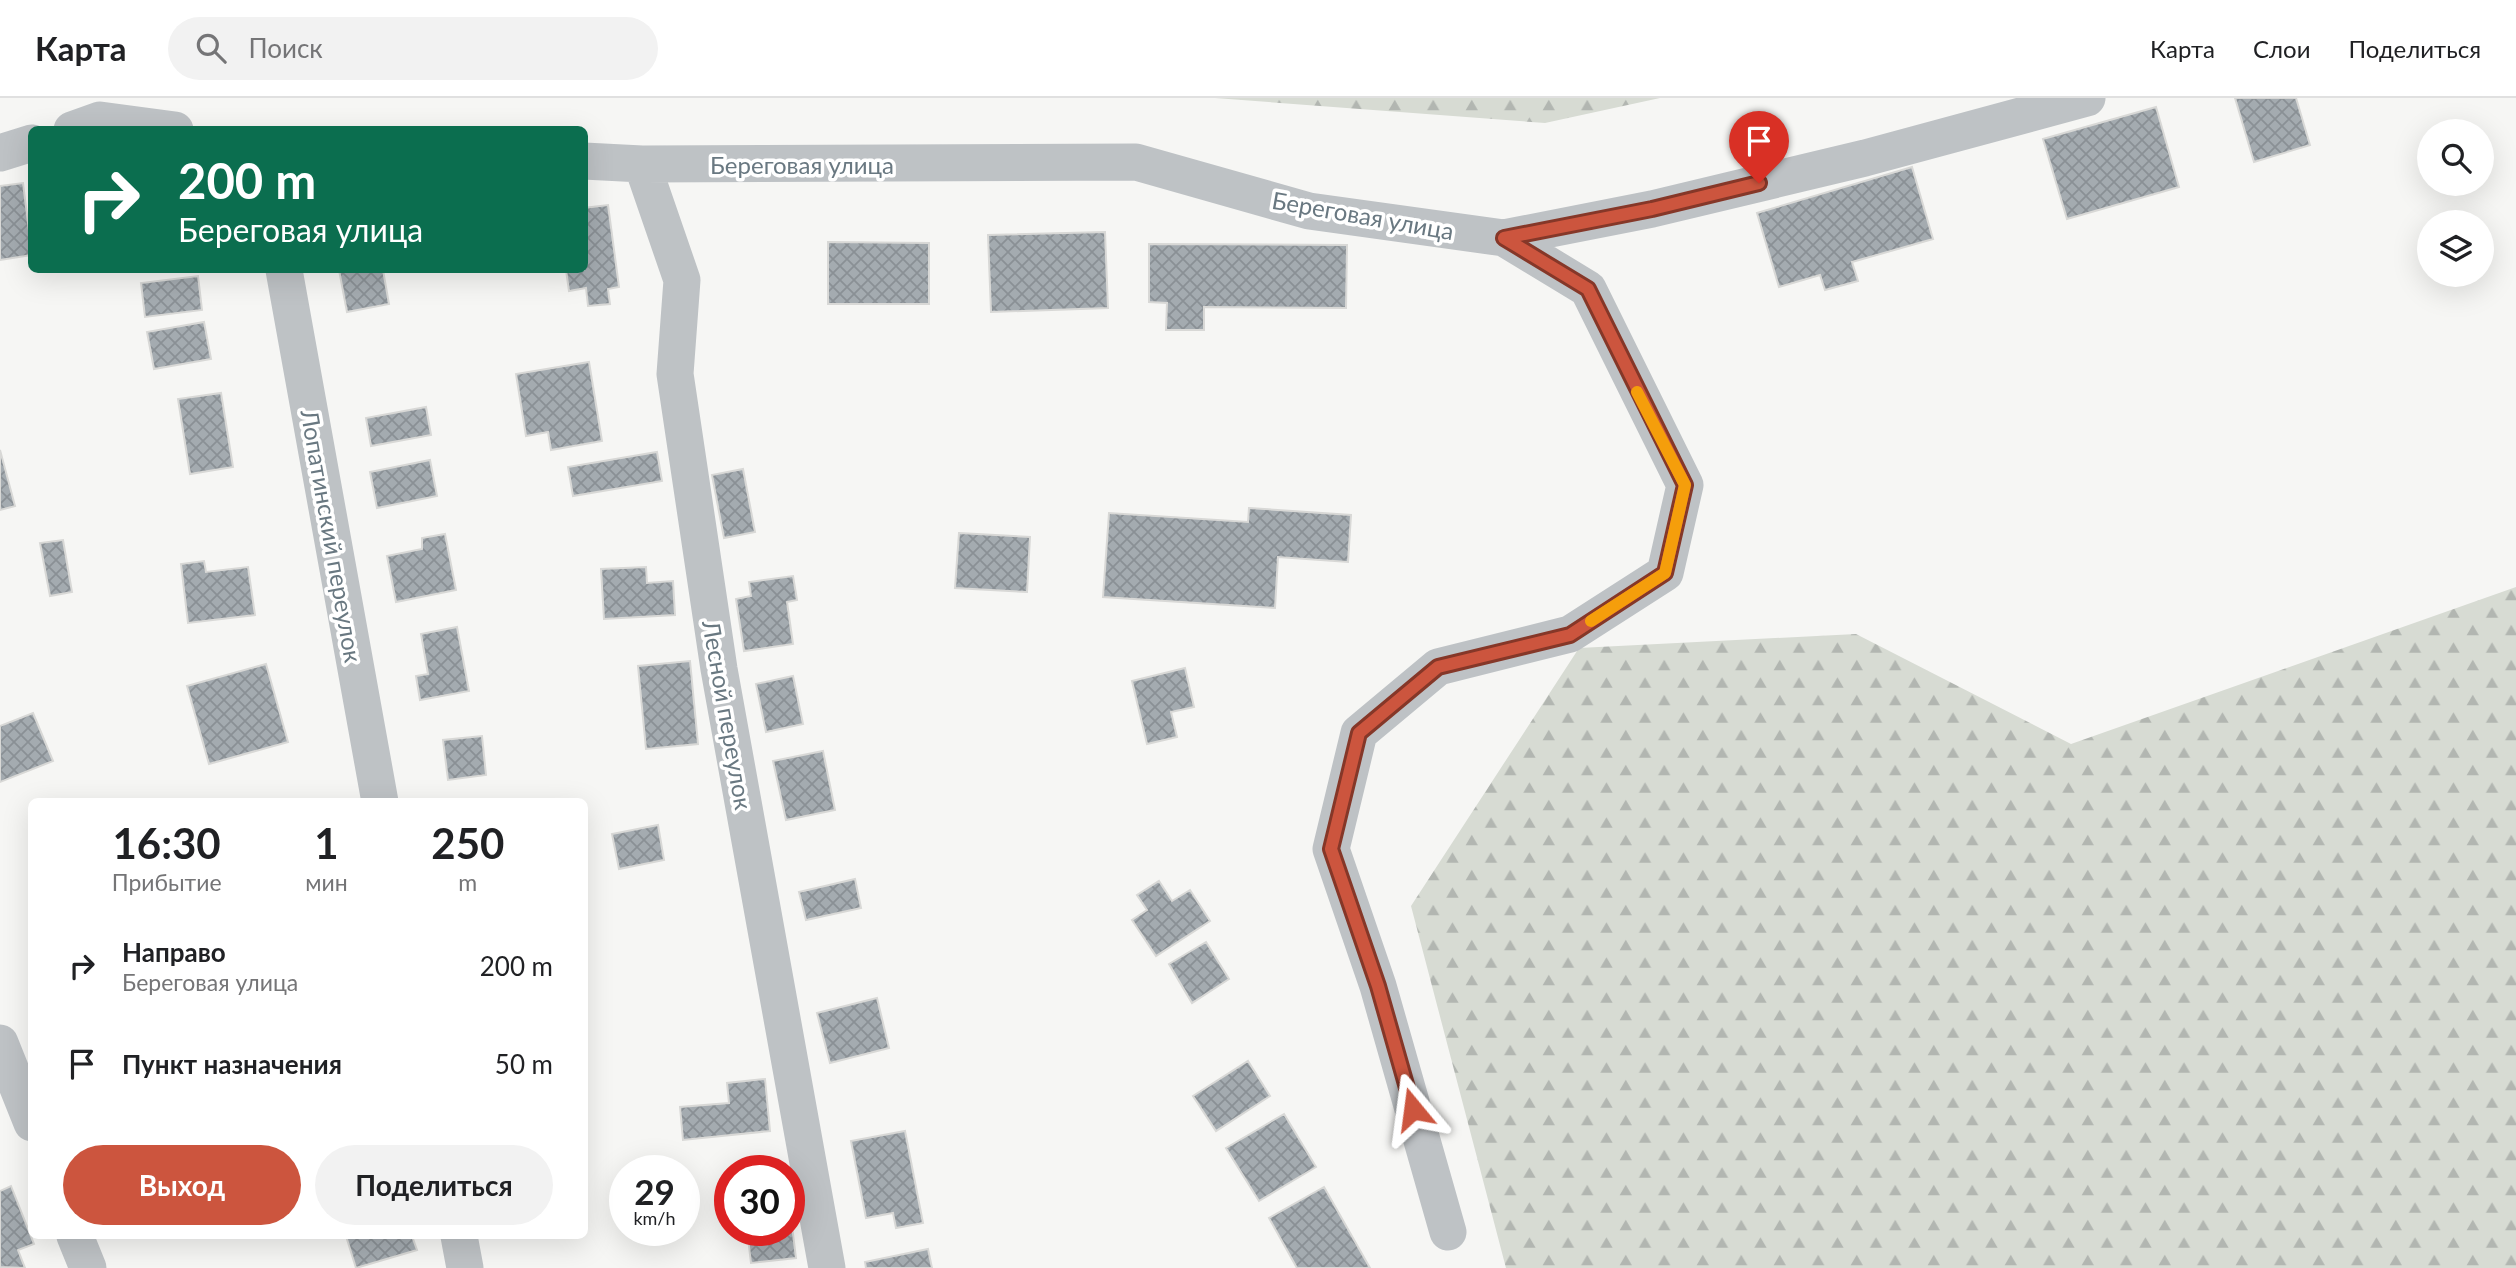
<!DOCTYPE html>
<html lang="ru">
<meta charset="utf-8">
<style>
body{margin:0;font-family:Lato,sans-serif;background:#f2f2f2;color:#202124;height:100vh;display:flex;flex-direction:column;font-size:26px;white-space:nowrap}
*{box-sizing:border-box;margin:0}
p{font-size:23px;color:#757577}
.icon{flex:none;width:38px;height:38px;fill:none;stroke:currentColor;stroke-width:2;stroke-linecap:round;stroke-linejoin:round}
.map{position:relative;flex:1;overflow:hidden}
.sheet{position:absolute;left:28px;top:700px;width:560px;height:441px;display:flex;flex-direction:column;background:#fff;border-radius:10px;box-shadow:0 7px 28px #0002}
.sheet>*{flex:none}
.guide{position:absolute;left:28px;top:28px;width:560px;height:147px;border-radius:10px;box-shadow:0 7px 28px #0002;background:#0b6e4f;color:#fff;overflow:hidden}
.tools{position:absolute;left:2417px;top:21px;display:grid;gap:14px}
.tools a{display:grid;place-items:center;width:77px;height:77px;border-radius:50%;background:#fff;box-shadow:0 7px 28px #0002;font-size:35px}
.speed{position:absolute;left:609px;top:1057px;display:flex;gap:14px;font-size:35px;font-weight:700;text-align:center}
.speed>*{display:grid;place-content:center;width:91px;height:91px;border-radius:50%;background:#fff;box-shadow:0 7px 28px #0002;line-height:1}
.speed small{font-size:18px;font-weight:400}
.speed .limit{border:10px solid #d22;background:#fff;color:#111}
.pin{position:absolute;display:grid;place-items:center;width:60px;height:60px;color:#fff;margin:-72px -30px;border-radius:50% 50% 50% 0;rotate:-45deg;box-shadow:0 0 7px #0007}
.pin .icon{rotate:45deg}
.me{position:absolute;width:77px;margin:-38px;rotate:344deg;stroke-linejoin:round;filter:drop-shadow(0 0 5px #0008)}
.turn{display:flex;align-items:center;gap:24px;height:147px;padding:0 35px;font-size:32px}
.turn .icon{width:91px;height:91px;stroke-width:2.5}
.turn b{display:block;font-size:49px;line-height:60px}
.eta{display:flex;justify-content:space-evenly;align-items:center;height:119px;text-align:center}
.eta b{font-size:42px;font-weight:700;line-height:49px}
.cta{display:flex;gap:14px;margin-top:auto;padding:14px 35px}
.cta a{flex:1;height:80px;border-radius:42px;background:#cc553e;color:#fff;font-size:28px;font-weight:700;line-height:80px;text-align:center}
.cta a+a{background:#f2f2f2;color:#202124}
ul{padding:0;list-style:none}
li{display:flex;align-items:center;gap:21px;height:98px;padding:0 35px}
li div{flex:1}
li b{display:block;font-size:26px}
li em{font-style:normal}
header{display:flex;align-items:center;gap:42px;box-sizing:border-box;height:98px;padding:0 35px;background:#fff;border-bottom:2px solid #e0e0e0}
header strong{font-size:33px}
nav{display:flex;gap:38px;margin-inline-start:auto;font-size:24px}
.search{width:490px;height:63px;background:#f2f2f2;display:flex;align-items:center;gap:18px;box-sizing:border-box;padding:0 24px;border-radius:38px;color:#757577;font-size:26px}
.map>svg:first-child{display:block}
</style>
<header>
<strong>Карта</strong>
<div class="search"><svg class="icon" aria-label="search" viewBox="0 0 24 24"><circle cx="10" cy="10" r="6"/><path d="M15 15l6 6"/></svg>Поиск</div>
<nav><a>Карта</a><a>Слои</a><a>Поделиться</a></nav>
</header>
<div class="map">
<svg width="2516" height="1170" viewBox="0 0 2516 1170">
<defs>
<pattern id="forest-firs" width="22" height="20" patternUnits="userSpaceOnUse" patternTransform="scale(1.75)"><rect width="22" height="20" fill="#d7dbd3"/><path d="M5 1l3.5 6h-7zM16 11l3.5 6h-7z" fill="#b2b6b1"/></pattern>
<pattern id="building-cross-hatch" width="8" height="8" patternUnits="userSpaceOnUse" patternTransform="scale(1.75)"><rect width="8" height="8" fill="#a4abb0"/><path d="M0 0l8 8M0 8l8-8" fill="none" stroke="#8a9095"/></pattern>
</defs>
<rect width="100%" height="100%" fill="#f6f6f4"/>
<!-- forest -->
<path fill="url(#forest-firs)" d="M1215,0h445l-115,25z
M2516,489v681h-1010l-95,-362 168,-258 277,-14 215,110z"/>
<!-- building -->
<path fill="url(#building-cross-hatch)" stroke="#d8d8d6" stroke-width="2" d="M2235,0h61l14,47 -56,17z
M2156,9l23,80 -112,32 -24,-80z
M1912,69l21,72 -81,23 6,19 -33,9 -5,-15 -41,12 -22,-74z
M23,85l9,72 -32,5v-74z
M608,107l11,82 -11,2 2,15 -22,2 -2,-18 -17,3 -3,-21h18v-62z
M1105,134l3,76 -117,4 -3,-77z
M828,144l101,1v61h-101z
M1149,146l198,1 -1,63 -142,-1v23h-38l1,-27 -18,-1z
M339,172h44l6,34 -42,8z
M198,178l4,34 -57,7 -4,-34z
M204,224l7,37 -57,10 -7,-37z
M589,264l13,79 -51,9 -3,-18 -22,4 -10,-62z
M221,295l12,74 -43,7 -12,-75z
M426,309l5,28 -60,11 -5,-28z
M0,352l15,56 -15,4z
M657,354l5,29 -89,15 -5,-29z
M430,362l7,36 -60,12 -7,-36z
M743,371l12,63 -31,6 -12,-63z
M1249,410l102,7 -3,47 -70,-5 -3,51 -172,-11 6,-84 139,9z
M959,435l71,4 -3,55 -72,-4z
M445,436l11,56 -60,12 -9,-46 35,-7v-11z
M63,442l9,52 -22,4 -10,-53z
M204,463l2,11 42,-5 7,48 -67,8 -7,-59z
M646,469l1,16 26,-2 2,34 -71,4 -3,-50z
M793,478l4,24 -10,2 6,42 -49,7 -8,-52 15,-3 -2,-14z
M457,529l12,64 -49,9 -4,-24 12,-2 -7,-40z
M690,563l8,83 -52,5 -8,-83z
M266,566l22,78 -79,22 -22,-78z
M1185,570l9,39 -23,5 6,25 -30,7 -15,-63z
M793,578l10,48 -37,8 -10,-48z
M33,615l20,48 -53,21v-56z
M482,638l4,39 -38,5 -5,-40z
M823,653l12,59 -49,10 -13,-59z
M658,727l6,35 -45,9 -7,-35z
M855,781l6,29 -55,12 -7,-28z
M1159,783l13,20 18,-11 20,31 -54,35 -24,-36 15,-10 -10,-15z
M1206,844l23,37 -37,24 -23,-39z
M877,900l12,50 -59,15 -13,-50z
M1248,963l22,35 -54,35 -23,-35z
M765,981l5,52 -87,9 -3,-33 49,-4 -2,-20z
M1284,1016l32,53 -57,34 -33,-53z
M905,1033l18,92 -27,5 -3,-15 -27,5 -15,-77z
M11,1088l23,58 -16,6 7,18 -25,-1v-76z
M1324,1089l46,81h-73l-28,-50z
M790,1112l6,48 -45,5 -4,-33h42z
M346,1138h66l5,14 -61,18z
M928,1151l4,19h-66l-1,-6z"/>
<g fill="none" stroke-linecap="round" stroke-linejoin="round">
<!-- street -->
<path stroke="#bec2c5" stroke-width="37" d="M72,32l28,-10 75,10
M0,55l32,-10
M584,63l58,3 494,-2 173,49 195,27 148,-29 213,-51 222,-60
M642,66l40,116 -7,94 44,295 108,599
M284,172l96,532
M0,945l32,80
M1448,1134l-70,-246 -47,-137 28,-116 79,-66 132,-33 95,-61 20,-88 -97,-196 -84,-51
M75,1138l13,32
M459,1138l6,32"/>
</g>
<g fill="none" stroke-linecap="round" stroke-linejoin="round">
<!-- route casing -->
<g stroke="#853728" stroke-width="18">
<path id="route" d="M1413,1011l-35,-123 -47,-137 28,-116 79,-66 132,-32 95,-62 20,-88 -97,-196 -84,-51 148,-29 107,-26"/>
</g>
<!-- route -->
<use href="#route" stroke="#cc553e" stroke-width="12"/>
<!-- slow -->
<path stroke="#f59e0b" stroke-width="12" d="M1591,523l74,-48 20,-88 -48,-93"/>
</g>
<g text-anchor="middle" dominant-baseline="central" stroke-width="7" stroke-linejoin="round" paint-order="stroke">
<!-- street labels -->
<g font-size="24" fill="#697881" stroke="#fff">
<text x="802" y="66">Береговая улица</text>
<text transform="translate(1363 117) rotate(10)">Береговая улица</text>
<text transform="translate(332 438) rotate(80)">Лопатинский переулок</text>
<text transform="translate(728 617) rotate(80)">Лесной переулок</text>
</g>
</g>
</svg>
<div class="tools">
<a><svg class="icon" aria-label="search" viewBox="0 0 24 24"><circle cx="10" cy="10" r="6"/><path d="M15 15l6 6"/></svg></a>
<a><svg class="icon" aria-label="layers" viewBox="0 0 24 24"><path d="M12 4l9 5-9 5-9-5zM3 14l9 5 9-5"/></svg></a>
</div>
<div class="speed"><div>29<small>km/h</small></div><div class="limit">30</div></div>
<div class="pin" style="left:1759px;top:85px;background:#d93025"><svg class="icon" aria-label="arrive" viewBox="0 0 24 24"><path d="M6 21V4h12l-3 4 3 4H6"/></svg></div>
<svg class="me" style="left:1413px;top:1011px" viewBox="-20 -20 40 40"><path d="M0-17L14 15 0 8-14 15z" fill="#cc553e" stroke="#fff" stroke-width="4"/></svg>
<div class="guide">
<div class="turn"><svg class="icon" aria-label="right" viewBox="0 0 24 24"><path d="M7 20v-9h11M14 6l5 5-5 5"/></svg><div><b>200 m</b>Береговая улица</div></div>
</div>
<section class="sheet">
<div class="eta">
<div><b>16:30</b><p>Прибытие</p></div>
<div><b>1</b><p>мин</p></div>
<div><b>250</b><p>m</p></div>
</div>
<ul>
<li><svg class="icon" aria-label="right" viewBox="0 0 24 24"><path d="M7 20v-9h11M14 6l5 5-5 5"/></svg><div><b>Направо</b><p>Береговая улица</p></div><em>200 m</em></li>
<li><svg class="icon" aria-label="arrive" viewBox="0 0 24 24"><path d="M6 21V4h12l-3 4 3 4H6"/></svg><div><b>Пункт назначения</b></div><em>50 m</em></li>
</ul>
<div class="cta"><a>Выход</a><a>Поделиться</a></div>
</section>
</div>
